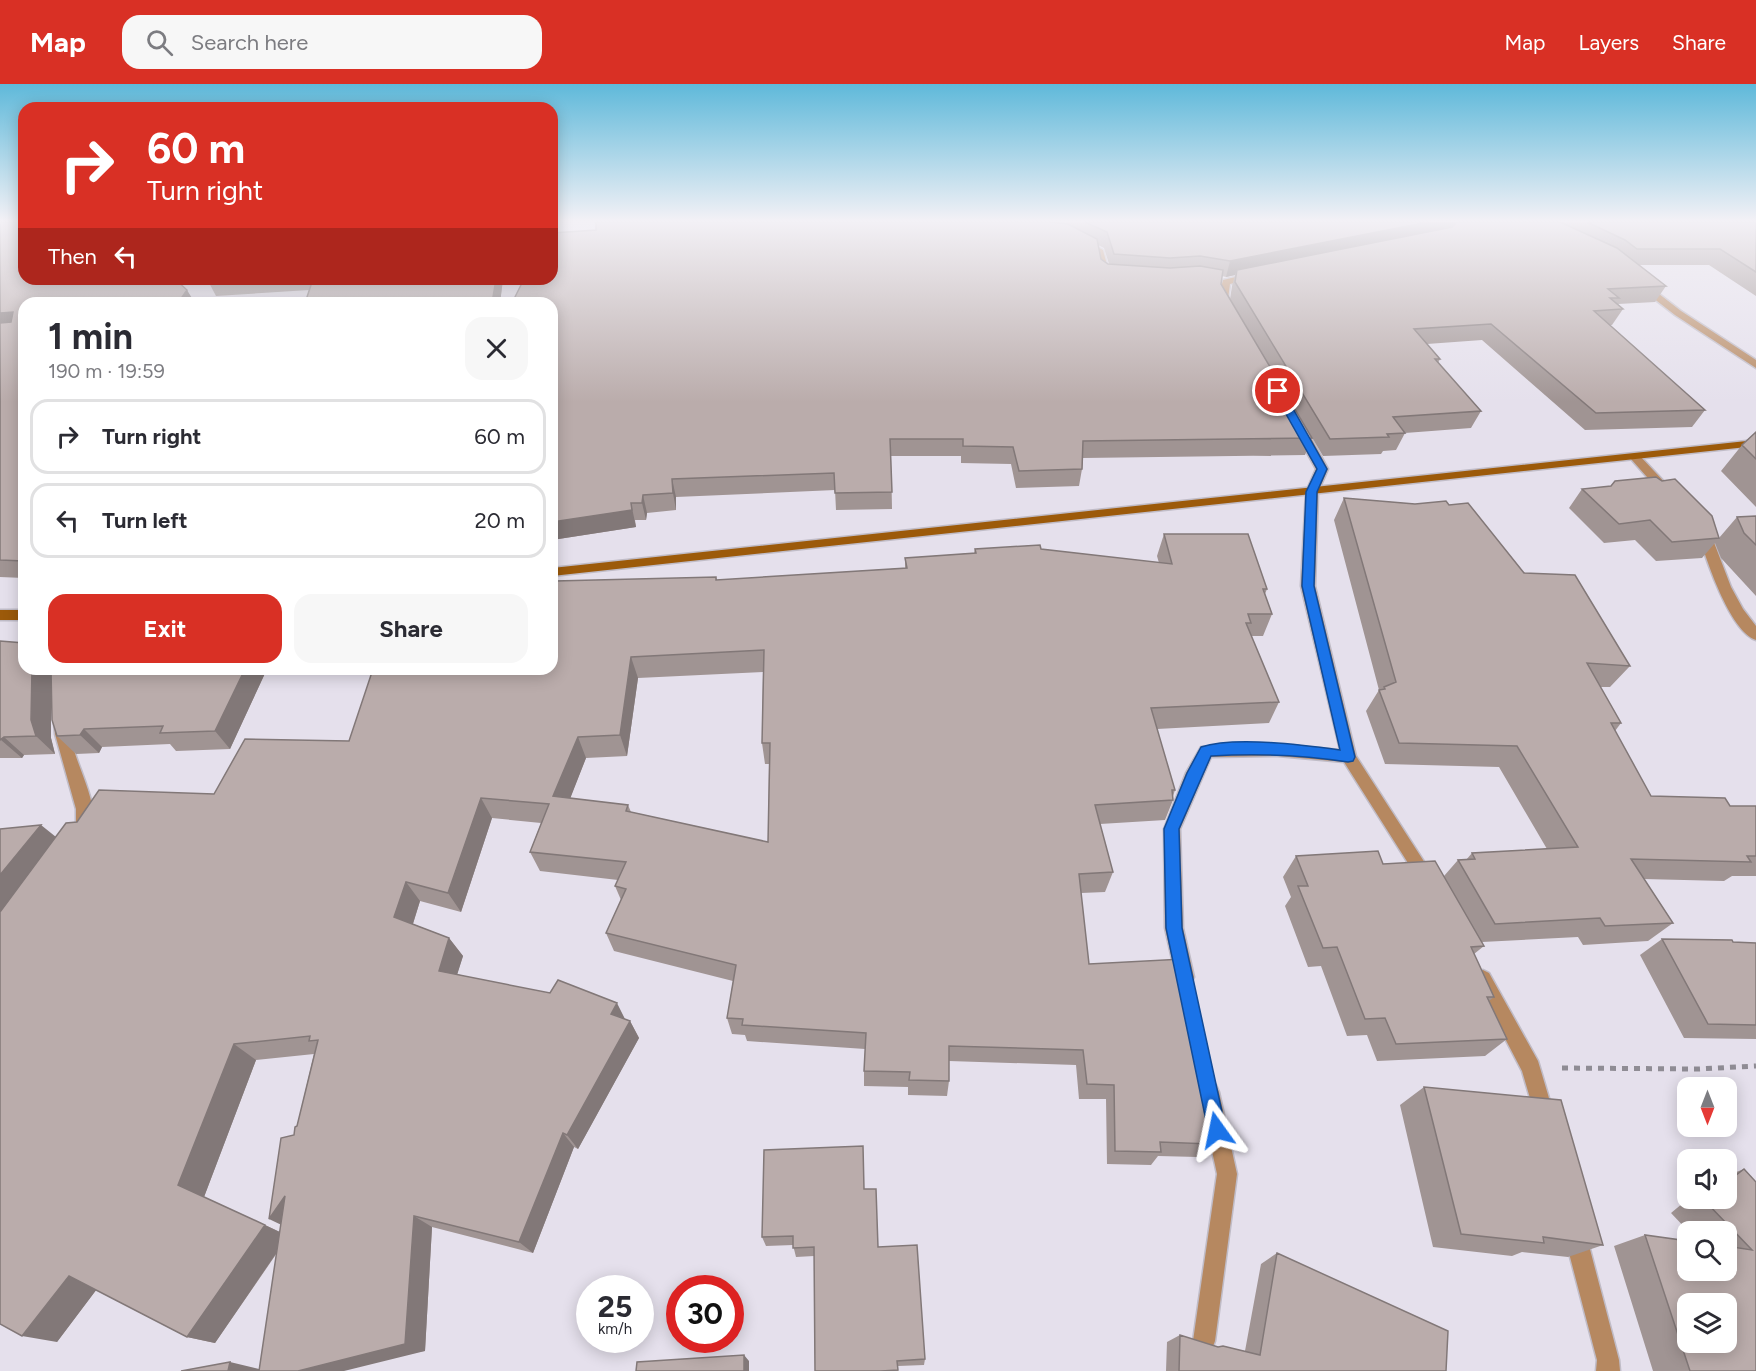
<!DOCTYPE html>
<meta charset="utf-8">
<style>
body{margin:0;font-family:Figtree,sans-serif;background:#f7f7f7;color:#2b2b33;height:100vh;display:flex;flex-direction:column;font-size:22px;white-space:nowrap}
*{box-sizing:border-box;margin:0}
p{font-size:20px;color:#7c7c81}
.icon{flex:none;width:33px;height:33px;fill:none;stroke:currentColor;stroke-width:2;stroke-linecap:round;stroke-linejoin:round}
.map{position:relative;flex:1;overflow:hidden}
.side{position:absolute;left:18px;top:213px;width:540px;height:378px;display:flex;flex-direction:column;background:#fff;border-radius:18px;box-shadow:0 3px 15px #0003}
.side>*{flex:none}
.guide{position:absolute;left:18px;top:18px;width:540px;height:183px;border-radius:18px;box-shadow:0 3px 15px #0003;background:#d93025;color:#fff;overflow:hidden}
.needle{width:39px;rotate:180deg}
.tools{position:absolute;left:1677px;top:993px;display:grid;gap:12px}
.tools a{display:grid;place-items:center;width:60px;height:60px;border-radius:12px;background:#fff;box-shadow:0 3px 15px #0003;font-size:30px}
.speed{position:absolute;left:576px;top:1191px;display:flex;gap:12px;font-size:30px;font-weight:700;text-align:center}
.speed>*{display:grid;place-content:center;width:78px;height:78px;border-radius:50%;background:#fff;box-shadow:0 3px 15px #0003;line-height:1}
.speed small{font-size:15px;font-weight:400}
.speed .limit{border:9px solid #d22;background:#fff;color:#111}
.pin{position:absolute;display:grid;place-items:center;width:51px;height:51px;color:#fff;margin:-26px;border:3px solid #fff;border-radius:50%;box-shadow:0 2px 6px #0007}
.me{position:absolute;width:66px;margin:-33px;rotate:348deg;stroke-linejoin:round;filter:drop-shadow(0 0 4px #0008)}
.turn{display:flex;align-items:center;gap:21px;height:126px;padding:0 30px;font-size:27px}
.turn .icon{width:78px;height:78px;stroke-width:2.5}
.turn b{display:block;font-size:42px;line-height:51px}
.then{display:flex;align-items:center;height:57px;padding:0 30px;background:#0003;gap:12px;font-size:22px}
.round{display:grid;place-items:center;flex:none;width:63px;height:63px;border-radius:18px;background:#f7f7f7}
.headline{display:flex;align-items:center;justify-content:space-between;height:102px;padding:0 30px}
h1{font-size:36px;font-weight:700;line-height:45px}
.cta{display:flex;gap:12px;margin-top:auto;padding:12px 30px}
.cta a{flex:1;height:69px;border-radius:18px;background:#d93025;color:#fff;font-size:24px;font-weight:700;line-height:69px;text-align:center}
.cta a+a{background:#f7f7f7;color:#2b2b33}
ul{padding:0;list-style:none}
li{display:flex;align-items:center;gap:18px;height:75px;margin:0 12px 9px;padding:0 18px;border:3px solid #e1e1e2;border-radius:18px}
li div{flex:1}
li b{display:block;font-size:22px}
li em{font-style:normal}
header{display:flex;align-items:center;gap:36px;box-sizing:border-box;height:84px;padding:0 30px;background:#d93025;color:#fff}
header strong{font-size:28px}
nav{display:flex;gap:33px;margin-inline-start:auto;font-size:21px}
.search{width:420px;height:54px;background:#f7f7f7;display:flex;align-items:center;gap:15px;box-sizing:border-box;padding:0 21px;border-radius:18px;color:#7c7c81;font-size:22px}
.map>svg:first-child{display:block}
</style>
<header>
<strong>Map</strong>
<div class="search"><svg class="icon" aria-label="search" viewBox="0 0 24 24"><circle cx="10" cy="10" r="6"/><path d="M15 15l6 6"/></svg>Search here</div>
<nav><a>Map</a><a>Layers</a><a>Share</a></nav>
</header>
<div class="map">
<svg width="1756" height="1287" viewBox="0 0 1756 1287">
<rect width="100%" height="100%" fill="#e5e0ec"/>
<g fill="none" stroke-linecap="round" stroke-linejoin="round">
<!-- minor casing -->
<g stroke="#c0bcc7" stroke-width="3">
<path id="minor" d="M1078,156h6l19,10 6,22 5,1v4h-12l-6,-24 -18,-9z
M1252,189l3,1v4l-25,6 -2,15 5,9 -8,2 -7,-11 5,-19z
M1639,199h6l36,28 75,49v8l-81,-53 -36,-28z
M1300,342l6,3 22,40 -10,23 -3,94 41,170 78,121 -2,5 -6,2 -6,-2 -76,-120 -66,-6 -67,1 -31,72 3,99 11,49 -3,6 -6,3 -6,-3 -3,-6 -11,-49 -1,-99 22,-56 15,-26 59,-4 80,7 -39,-164 5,-94 10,-23 -22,-40z
M1635,370l4,1 32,34v6h-8l-32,-36 -2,-2z
M1704,444l6,4 21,55 12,22 13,17v14c-26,-8 -51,-83 -58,-108z
M61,632l5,2c5,9 5,22 8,32 7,25 28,62 16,87l-6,2 -6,-2 -2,-5v-23l-21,-75 -1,-12 2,-4z
M1483,886l6,3 49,88 16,54 -3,7 -7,3 -7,-3 -15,-51 -48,-92 3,-6z
M1209,998l7,3 3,7 18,82 -22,167 -3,8 -8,3 -8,-3 -3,-8 24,-167 -18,-82 3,-7z
M1575,1139l8,3 3,8 33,126 1,11h-24l1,-11 -33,-126 3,-8z"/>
</g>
<!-- secondary casing -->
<g stroke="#c0bcc7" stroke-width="3">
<path id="secondary" d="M1756,356v6l-1204,130v-8z
M0,526h24v10h-24z"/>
</g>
<!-- path -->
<path stroke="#8f8c94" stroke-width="5" stroke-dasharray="6 6" stroke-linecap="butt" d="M1562,984l136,1 58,-3"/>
<!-- minor -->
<use href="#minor" fill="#b68860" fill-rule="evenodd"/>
<!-- secondary -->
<use href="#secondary" fill="#9c5a0a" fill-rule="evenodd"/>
</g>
<!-- wall -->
<path fill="#a09493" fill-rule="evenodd" d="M0,138l182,57 -2,4 -156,20v275l-24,-1z
M596,138h1160v74l-47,-31h-70l27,21 -11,16 -37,2 5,5 -11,16h-2l95,85 -13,17 -107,3 -103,-90 -55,4 13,15 -2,4 43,48 -10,17 -66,5 -9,17 -13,1 -2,3 -58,2 -93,-157 2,-13 3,-11 -9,2 -4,-1 -1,8 91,154 -7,17 -222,3 -1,11 -3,17 -63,2 -5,-24 -50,-1v-7h-70l1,53 -56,1 -1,-20 -159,7v13l-29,3 -1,7h-11l1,7 -84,13v-237l44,-73zM1454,142l-2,1 -11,3 2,-2zM1098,161l6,3 5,16 -8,-5z
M207,195h296l-3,24h-195l4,-13 -93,6z
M1756,348v75l-35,-36 21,-26z
M1582,405l137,49 18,-21 19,-1v80l-35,-38 -6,-15 -13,15 -46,3 -21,-21 -31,3 -35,-35z
M1344,414l71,6 34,1 75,68 106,93 -20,21h-10l21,36 -6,8 36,65 79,10h26v70h-24l-8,5 -80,-2 29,44 -25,18 -65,4 -5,-8 -96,5 2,4 -10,8 20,43 -5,4 18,38 -22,17 -108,5 -10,-26 -20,1 -26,-70 -13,1 -23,-61 6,-9 -8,-20 13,-21 87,8 61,12 14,-16h8l6,-7 75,-4 -48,-82 -114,-3 -19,-53 13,-21 -45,-170z
M1164,450l103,55 -2,5 7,20 -9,22h-12l28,66 -10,21 -112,6 18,61 -2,6v4l-8,20 -65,4 13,48 -8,20 -24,1 8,71 126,145 -9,12 4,23 -12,13 -40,-1 -7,9 -44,-1 -1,-65h-27l-3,-34 -127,-4v20l-2,15 -39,-1v-8l-44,-1v-15l1,-22 -118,-8 -2,-6 -13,-1 -5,-16 6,-37 -119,-30 -8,-18 15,-33 -6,-14 3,-6 -78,-9 -10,-19 11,-29 -49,-5 -31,94 -41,-11 -7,23 36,14 14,18 -6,18 168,45 5,2 9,17 -61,111 -4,-2 -41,106 -101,-26 -7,124 -165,18 17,-116 -62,90 -28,-6 -91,-47 -39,52 -1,-505 21,-15 137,-28 135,-53 367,-164 1,3 188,-12v-10l69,-5 1,-4h66l118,14 -2,-7zM763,588l-1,71 3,21h4l-1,78 -137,-30 -3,-7 -58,-7 16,-40 41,-2 11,-78zM314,970l-17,72 -3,9 -14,97 -76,-35 52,-137z
M0,557l24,28h243l-37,80 -54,2 -6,-7 -68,3 -3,6 -23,1 -19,-18 -6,-60v62l4,16 -31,1 -2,3h-22z
M1662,855l94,4v96l-72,-1 -44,-83z
M1424,1003l179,158 -35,12 -46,-5 -10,4 -79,-9 -33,-142z
M1744,1085l12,13v189h-103l-39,-125 31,-11 81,35v-38h-37l-18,-19 18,-15h37v-22z
M865,1105l13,58 47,112 -1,6 -26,1v5h-83l-1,-115 -18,1 -3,-12 -27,1 -4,-9z
M1277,1169l169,118h-280l1,-29 13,-7 38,12 27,4 16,-87z"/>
<!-- shaded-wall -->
<path fill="#827878" d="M1428,138h57l-42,6 -6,6 -200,36 -2,5 -9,2 4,-16z
M171,195h11l-5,11z
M496,195h7l-3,24h-8z
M187,206l8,13h-17z
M13,228l11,15 -24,5v-19z
M672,395l4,18v13l-3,-17z
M643,411l4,18 -1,7 -4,-17z
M631,419l5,24 -84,13v-18z
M631,573l7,21 -11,78 -7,-21z
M32,585h24l-5,8v61l4,16 -19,-18 -5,-16z
M245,585h22l-37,80 -15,-18z
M84,645l18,18 -3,6 -19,-18z
M4,653l20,18 -2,3 -21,-18z
M578,653l8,21 -23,59 -10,-21z
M481,714l11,20 -31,94 -13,-19z
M41,741l25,20 -66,87v-57z
M406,798l14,19 -11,35 -15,-19z
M449,854l14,18 -10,32 -14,-17z
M617,919l8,16 -14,-5z
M630,937l9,17 -61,111 -11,-14z
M234,960l22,16 -52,137 -26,-12z
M563,1049l11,14 -41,106 -14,-11z
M285,1112l7,34 -23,-11z
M414,1132l18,11 -7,124 -81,20h-46z
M265,1141l23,11 -73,107 -28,-6z
M69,1192l31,9 -43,57 -35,-6z
M744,1271l5,6v10h-5z
M230,1278l33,8v1h-35z"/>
<!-- building -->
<path fill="#baacab" stroke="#827878" stroke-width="1.5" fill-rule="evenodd" d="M0,138h24v57h151l12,11 -9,13h-154v258l-24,-1v-237l11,-1 2,-10 -13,1z
M596,138h453l19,2 29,15 4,20 7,5 62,4 30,-2 23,4 -2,14 91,154 -229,3 -1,28 -63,2 -6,-24 -50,-1v-7h-73l2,53 -57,1 -1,-20 -162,6 1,14 -30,2 -1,8h-11l1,7 -80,12v-219h-40l12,-24h28v-46l44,-3z
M1085,138h343l-198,39 -30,-5 -30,2 -56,-4 -7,-22z
M1457,138h103l57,26 49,38 -58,3 11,9h-9l13,11 -29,2 111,99 -109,3 -105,-89 -77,5 26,30h-5l46,52 -88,6 12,16 -18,1 2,3 -59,2 -95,-157 2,-12 215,-43z
M1587,138h169v50l-36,-23h-83l-12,-9z
M313,195h183l-4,24h-187z
M1756,348v27l-14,-14z
M1656,393l6,4 13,-2 37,37 7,22 -47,4 -22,-22 -31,4 -37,-35 29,-3 4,-5z
M1344,414l71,6 31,-3 3,4 19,-2 56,70 51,2 55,91 -43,-3 34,60h-10l40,73 74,2 5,8h26v50h-9l4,6 -120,-3 42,64 -68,3 -5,-8 -105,6 -37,-64 17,-1 -3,-6 106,-6 -61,-101 -118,-3 -20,-53 6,-1 -1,-2 12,-5z
M1756,432v29l-12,-12 -7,-16z
M1164,450h84l19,55h-4l9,25h-24l3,9h-5l33,79 -128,6 24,82h-3l1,10 -78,5 18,67 -34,2 10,90 94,-5 32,150h-11l6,35 -50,-2 1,10 -46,-1 -1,-66 -27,-1 -4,-34 -134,-4v35l-40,-1 1,-8 -46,-1 2,-38 -124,-8 1,-6 -16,-1 9,-53 -130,-32 20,-44 -11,-3 11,-24 -96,-10 19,-48 -68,-6 -33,95 -42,-11 -12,35 55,21 -10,33 111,22 8,-13 59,23 -6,11 19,7 -63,114 -4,-2 -44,109 -105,-26 -9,128 -107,27h-39l26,-175 -16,23 12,-81 13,-3 1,-8 2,-1 21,-86 -9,1 1,-5 -76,8 -56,141 87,40 -78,112 -118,-61 -47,60 -22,-12v-412l66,-89 11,-1 22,-32 115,4 31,-55 104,2 24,-72h179v-81h1l2,-7 161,-4v3l191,-12 -2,-10 71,-5 -1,-4 65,-4 1,4 131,15zM764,566l-2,93h8l-2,99 -142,-31 2,-6 -75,-9 25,-59 42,-2 11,-78z
M0,557l24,2v26h8l-1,51 5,16 -32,1 -4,3z
M51,585h194l-30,62 -55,2 3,-7 -79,3 -4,6 -23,1 -5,-16z
M41,741l-41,50v-46z
M1378,767l5,13 52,-3 49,85 -13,1 23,50h-7l20,42 -111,5 -11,-26 -20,1 -28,-72 -14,1 -25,-62h10l-12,-30z
M1662,855l70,1 1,2 23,1v82l-48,-1z
M1424,1003l137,13 42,145 -60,-8 1,6 -83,-9z
M863,1062l1,43h12l2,58 39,-2 8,114 -28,2 1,9 -17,1h-66l-1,-124 -21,1v-12l-31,1 2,-87z
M1744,1085l12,13v189h-66l-45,-136 43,6v29h38v-24l26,4 -48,-50 2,-2h20v-15zM1688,1220h38v38h-38z
M1277,1169l171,78 -2,40h-267l1,-36 38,12 5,-1 37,9z
M744,1271v16h-108l1,-9z
M230,1278l-2,9h-47z"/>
<!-- sky -->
<linearGradient id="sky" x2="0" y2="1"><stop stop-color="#5fb9da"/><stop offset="0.43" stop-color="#f3f1f6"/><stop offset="1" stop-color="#f3f1f6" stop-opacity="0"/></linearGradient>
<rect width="1756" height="318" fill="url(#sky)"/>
<!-- route -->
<path fill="#1a73e8" stroke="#114b97" stroke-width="1.5" d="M1278,304l5,3 44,78 -10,23 -3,94 41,171 -2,4 -5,1c-46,-7 -90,-9 -137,-6l-32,73 3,99 44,202 -2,6 -7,3 -6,-3 -3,-6 -42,-202 -2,-99 23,-56 14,-26c34,-11 103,-2 139,3l-38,-164 4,-94 11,-23 -44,-78z"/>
</svg>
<div class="tools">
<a><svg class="needle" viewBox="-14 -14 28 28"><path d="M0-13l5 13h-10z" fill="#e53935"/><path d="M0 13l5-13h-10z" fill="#7c7c81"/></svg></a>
<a><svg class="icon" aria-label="sound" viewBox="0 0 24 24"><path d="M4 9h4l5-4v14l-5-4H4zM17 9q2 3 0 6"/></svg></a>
<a><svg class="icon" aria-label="search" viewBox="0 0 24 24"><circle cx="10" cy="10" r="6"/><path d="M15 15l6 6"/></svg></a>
<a><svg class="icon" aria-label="layers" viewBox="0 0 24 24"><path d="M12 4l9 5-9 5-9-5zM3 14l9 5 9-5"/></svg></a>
</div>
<div class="speed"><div>25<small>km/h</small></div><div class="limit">30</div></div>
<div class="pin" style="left:1278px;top:307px;background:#d93025"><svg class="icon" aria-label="arrive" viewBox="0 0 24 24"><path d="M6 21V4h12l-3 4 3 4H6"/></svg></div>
<svg class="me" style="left:1217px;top:1046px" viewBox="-20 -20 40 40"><path d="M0-17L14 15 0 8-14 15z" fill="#1a73e8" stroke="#fff" stroke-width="4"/></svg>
<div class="guide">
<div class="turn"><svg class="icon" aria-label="right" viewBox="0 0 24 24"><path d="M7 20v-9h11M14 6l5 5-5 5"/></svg><div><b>60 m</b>Turn right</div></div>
<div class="then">Then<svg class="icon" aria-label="left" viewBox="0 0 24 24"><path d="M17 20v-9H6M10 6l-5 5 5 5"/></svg></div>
</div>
<section class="side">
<div class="headline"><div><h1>1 min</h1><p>190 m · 19:59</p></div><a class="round"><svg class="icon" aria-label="close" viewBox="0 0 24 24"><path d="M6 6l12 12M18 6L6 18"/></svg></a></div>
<ul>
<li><svg class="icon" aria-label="right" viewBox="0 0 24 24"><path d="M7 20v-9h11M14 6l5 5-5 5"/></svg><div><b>Turn right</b></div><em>60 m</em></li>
<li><svg class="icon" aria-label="left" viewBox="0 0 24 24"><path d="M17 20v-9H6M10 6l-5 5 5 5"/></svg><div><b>Turn left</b></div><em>20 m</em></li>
</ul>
<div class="cta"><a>Exit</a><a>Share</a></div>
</section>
</div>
